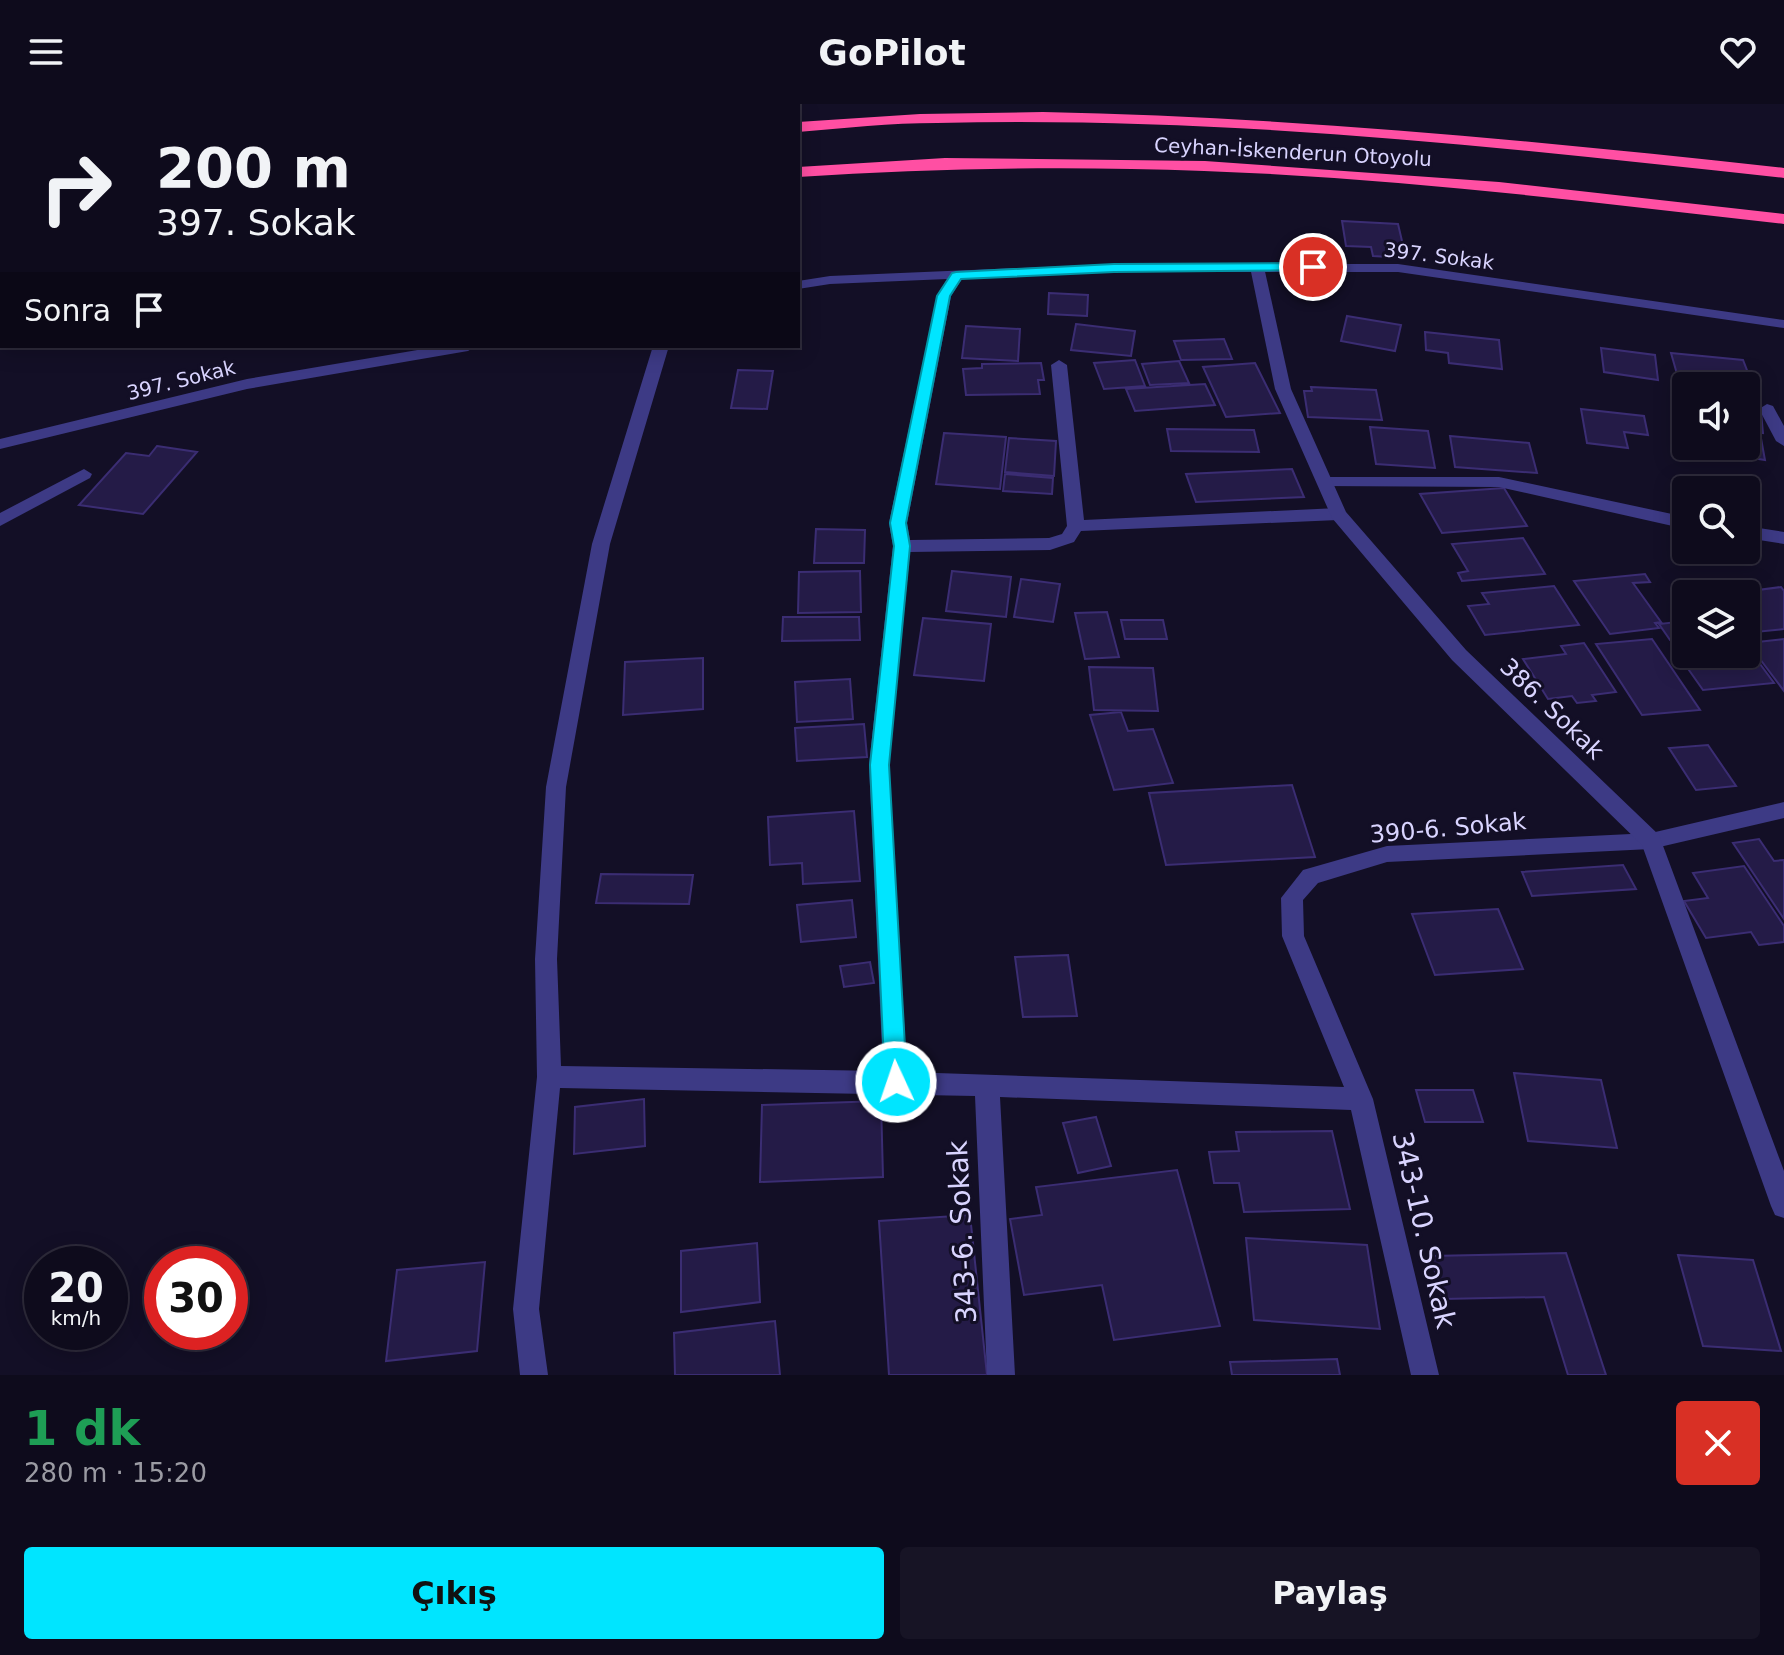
<!DOCTYPE html>
<html lang="tr">
<meta charset="utf-8">
<style>
body{margin:0;font-family:"DejaVu Sans",sans-serif;background:#171425;color:#f1f3f6;height:100vh;display:flex;flex-direction:column;font-size:30px;white-space:nowrap}
*{box-sizing:border-box;margin:0}
p{font-size:26px;color:#9b9ba3}
.icon{flex:none;width:44px;height:44px;fill:none;stroke:currentColor;stroke-width:2;stroke-linecap:round;stroke-linejoin:round}
.map{position:relative;height:1271px;overflow:hidden}
.details{display:flex;flex-direction:column;background:#0e0b1c;flex:1}
.details>*{flex:none}
.guide{position:absolute;left:0px;top:0px;width:800px;height:244px;box-shadow:0 4px 20px #0003,0 0 0 2px #2e2b3b;background:#0e0b1c;color:#f1f3f6;overflow:hidden}
.buttons{position:absolute;left:1672px;top:268px;display:grid;gap:16px}
.buttons a{display:grid;place-items:center;width:88px;height:88px;border-radius:8px;background:#0e0b1c;box-shadow:0 4px 20px #0003,0 0 0 2px #2e2b3b;font-size:40px}
.speed{position:absolute;left:24px;top:1142px;display:flex;gap:16px;font-size:40px;font-weight:700;text-align:center}
.speed>*{display:grid;place-content:center;width:104px;height:104px;border-radius:50%;background:#0e0b1c;box-shadow:0 4px 20px #0003,0 0 0 2px #2e2b3b;line-height:1}
.speed small{font-size:20px;font-weight:400}
.speed .limit{border:12px solid #d22;background:#fff;color:#111}
.pin{position:absolute;display:grid;place-items:center;width:68px;height:68px;color:#fff;margin:-34px;border:4px solid #fff;border-radius:50%;box-shadow:0 2px 8px #0007}
.me{position:absolute;width:88px;margin:-44px;rotate:357deg;stroke-linejoin:round;filter:drop-shadow(0 0 6px #0008)}
.turn{display:flex;align-items:center;gap:28px;height:168px;padding:0 24px;font-size:36px}
.turn .icon{width:104px;height:104px;stroke-width:2.5}
.turn b{display:block;font-size:56px;line-height:68px}
.then{display:flex;align-items:center;height:76px;padding:0 24px;background:#0003;gap:16px;font-size:30px}
.round{display:grid;place-items:center;flex:none;width:84px;height:84px;border-radius:8px;background:#171425}
.headline{display:flex;align-items:center;justify-content:space-between;height:136px;padding:0 24px}
h1{font-size:48px;font-weight:700;line-height:60px;color:#1e9e55}
.primary-button{display:flex;gap:16px;margin-top:auto;padding:16px 24px}
.primary-button a{flex:1;height:92px;border-radius:8px;background:#00e5ff;color:#111;font-size:32px;font-weight:700;line-height:92px;text-align:center}
.primary-button a+a{background:#171425;color:#f1f3f6}
header{display:flex;justify-content:space-between;align-items:center;height:104px;padding:0 24px;background:#0e0b1c;font-size:36px;font-weight:700}
.map>svg:first-child{display:block}
</style>
<header><svg class="icon" aria-label="menu" viewBox="0 0 24 24"><path d="M4 6h16M4 12h16M4 18h16"/></svg>GoPilot<svg class="icon" aria-label="heart" viewBox="0 0 24 24"><path d="M12 20l-8-8c-3-5 5-10 8-4 3-6 11-1 8 4z"/></svg></header>
<div class="map">
<svg width="1784" height="1271" viewBox="0 0 1784 1271">
<rect width="100%" height="100%" fill="#130f26"/>
<!-- building -->
<path fill="#241b47" stroke="#3b2d73" stroke-width="2" d="M1342,117l56,3 8,34 -33,-2 -2,-9 -25,-1z
M1049,189l39,2 -1,21 -39,-2z
M1347,212l54,9 -6,26 -54,-10z
M1076,220l59,7 -4,25 -60,-6z
M966,222l54,3 -2,32 -56,-3z
M1425,228l74,8 3,29 -53,-6 -1,-10 -22,-3z
M1224,235l8,20 -51,1 -7,-19z
M1601,244l54,7 3,25 -54,-8z
M1671,249l72,7 7,18h-8l3,8 -66,-5z
M1135,256l10,26 -41,3 -10,-26z
M1179,257l10,22 -39,2 -8,-21z
M1041,259l3,17h-6l2,14 -74,1 -3,-26 19,-1v-4z
M1255,259l25,50 -54,4 -23,-50z
M738,266l35,1 -6,38 -36,-1z
M1205,280l10,21 -80,6 -9,-22z
M1311,283l65,3 6,30 -74,-3 -4,-26h8z
M1581,305l63,7 4,19 -24,-3 4,16 -41,-5z
M1746,305l15,3 2,21 -17,-3z
M1370,323l58,4 7,37 -59,-4z
M1167,325l87,1 5,22 -88,-1z
M1746,327l14,2 5,27 -76,-12v-2h57z
M944,329l62,4 -6,52 -64,-5z
M1450,332l79,7 8,30 -82,-6z
M1009,334l47,3 -2,35 -49,-4z
M157,342l40,6 -54,62 -64,-9 47,-52 23,3z
M1292,365l12,28 -108,5 -10,-28z
M1005,370l48,4 -1,16 -49,-3z
M1504,384l23,38 -85,7 -22,-39z
M816,425l49,1 -1,33h-50z
M1523,434l22,36 -83,7 -4,-8 10,-2 -16,-27z
M860,467l1,41 -63,1 1,-41z
M952,467l59,6 -5,40 -60,-6z
M1645,470l5,8 -17,1 28,39 -6,1 4,5 -49,6 -36,-53z
M1021,475l39,5 -7,38 -39,-5z
M1554,482l25,39 -94,10 -17,-29 21,-2 -7,-11z
M1781,483l3,4v38l-38,4v-39h-19z
M1107,508l12,45 -34,2 -10,-46z
M783,513h76l1,23 -78,1z
M923,514l68,6 -7,57 -70,-6z
M1121,516h42l4,19h-42z
M1686,517v17l-16,2 -11,-16z
M1652,535l48,71 -58,5 -46,-71z
M1784,535v52l-36,-48z
M1584,539l32,49 -24,3 4,6 -19,2 -5,-7 -24,3 -25,-40 43,-5 -5,-8z
M1686,540v10h60v-9l28,38 -71,7 -31,-44z
M703,554v51l-80,6 2,-53z
M1089,563l64,1 5,43 -64,-1z
M850,575l3,40 -56,3 -2,-40z
M1121,608l7,19 25,-2 20,54 -59,7 -24,-75z
M864,620l3,33 -70,4 -2,-33z
M1708,641l28,41 -40,4 -27,-42z
M1292,681l23,72 -149,8 -17,-72z
M854,707l6,70 -57,3 -1,-21 -32,2 -2,-48z
M1759,735l15,22 10,-1v59l-51,-76z
M1623,761l13,24 -104,7 -10,-24z
M1744,762l40,60v16l-25,3 -8,-13 -45,6 -22,-37 24,-3 -15,-25z
M601,770l92,1 -4,29 -93,-1z
M852,796l4,37 -55,5 -4,-37z
M1498,805l25,60 -88,6 -23,-61z
M1068,851l9,61 -54,1 -8,-60z
M870,858l4,21 -30,4 -4,-21z
M1514,969l87,7 16,68 -89,-7z
M1416,986h57l10,32h-58z
M644,995l1,47 -71,8 1,-47z
M881,997l2,76 -123,5 2,-77z
M1096,1013l15,49 -33,7 -15,-50z
M1332,1027l18,78 -106,3 -5,-29h-25l-5,-31 30,-1 -3,-19z
M1177,1066l43,156 -106,14 -12,-55 -78,10 -14,-76 32,-4 -6,-28z
M970,1111l17,160h-98l-10,-154z
M1246,1134l121,7 13,84 -126,-9z
M757,1139l3,59 -79,10v-61z
M1566,1149l40,122h-38l-24,-78 -102,2 -11,-43z
M1678,1151l75,5 28,91 -78,-5z
M485,1158l-8,89 -91,10 11,-91z
M775,1217l5,54h-105l-1,-42z
M1337,1255l3,16h-108l-2,-13z"/>
<g fill="none" stroke-linecap="round" stroke-linejoin="round">
<!-- minor -->
<path fill="#3d3a85" fill-rule="evenodd" d="M1114,160h284l386,56v8l-386,-56h-284l-152,7 -11,17 -44,227 3,17 139,-2 13,-4 5,-8 -16,-161 8,-5 8,5 17,155 254,-12 9,6 -9,6 -257,11 -7,11 -24,8 -140,2 -21,213 18,307 437,15 -62,-151 -1,-38 22,-28 84,-24 264,-13 133,-31v16l-133,31 -264,13 -69,21 -15,17 1,36 69,163 66,276h-28l-60,-265 -351,-13 15,278h-28l-12,-279 -415,-8 -21,221 9,66h-28l-7,-66 24,-232 -2,-118 11,-172 46,-243 61,-198h16l-59,198 -44,243 -9,172 4,107 322,5 -14,-306 24,-219 -4,-23 48,-227 10,-17 -117,5 -32,5v-8l32,-5z
M441,242h35l-8,5 -221,38 -247,60v-10l247,-60z
M1767,300l6,2 11,20v20l-8,-5 -17,-32z
M84,365l8,5 -2,4 -90,48v-13z
M1326,373h173l187,40v12l-187,-42 -179,-1 -2,-4 2,-4z
M1746,422l38,6v12l-38,-6z"/>
<!-- tertiary -->
<path fill="#3d3a85" fill-rule="evenodd" d="M1257,159l7,4 27,122 55,123 120,138 193,185 125,336v47l-9,-3 -4,-9 -129,-361 -190,-185 -120,-142 -57,-129 -25,-122z"/>
<!-- motorway -->
<path fill="#ff4fa3" fill-rule="evenodd" d="M1043,8c248,5 494,29 741,56v10c-281,-31 -563,-62 -847,-55 -46,0 -93,5 -139,9v-10l122,-8z
M945,54l260,3 294,21 285,32v10c-193,-22 -386,-46 -580,-53 -135,-5 -271,-3 -406,6v-10z
M0,125h2v10h-2z
M0,177h2v10h-2z"/>
</g>
<!-- route -->
<path fill="#00e5ff" stroke="#0095a6" stroke-width="2" d="M1313,159l7,4 -2,3 -204,2 -153,7 -11,17 -44,227 4,23 -21,219 18,317 -4,7 -7,3 -8,-3 -3,-7 -15,-317 24,-219 -4,-23 47,-227 15,-23 4,-1 158,-8z"/>
<g text-anchor="middle" dominant-baseline="central" stroke-width="6" stroke-linejoin="round" paint-order="stroke">
<!-- far-street labels -->
<g font-size="20" fill="#d9d4ff" stroke="#130f26">
<text transform="translate(1293 48) rotate(3)">Ceyhan-İskenderun Otoyolu</text>
<text transform="translate(1439 152) rotate(7)">397. Sokak</text>
<text transform="translate(181 276) rotate(-14)">397. Sokak</text>
</g>
<!-- street labels -->
<g font-size="24" fill="#d9d4ff" stroke="#130f26">
<text transform="translate(1552 605) rotate(44)">386. Sokak</text>
<text transform="translate(1448 724) rotate(-5)">390-6. Sokak</text>
</g>
<!-- near-street labels -->
<g font-size="28" fill="#d9d4ff" stroke="#130f26">
<text transform="translate(1424 1126) rotate(77)">343-10. Sokak</text>
<text transform="translate(962 1128) rotate(-93)">343-6. Sokak</text>
</g>
</g>
</svg>
<div class="buttons">
<a><svg class="icon" aria-label="sound" viewBox="0 0 24 24"><path d="M4 9h4l5-4v14l-5-4H4zM17 9q2 3 0 6"/></svg></a>
<a><svg class="icon" aria-label="search" viewBox="0 0 24 24"><circle cx="10" cy="10" r="6"/><path d="M15 15l6 6"/></svg></a>
<a><svg class="icon" aria-label="layers" viewBox="0 0 24 24"><path d="M12 4l9 5-9 5-9-5zM3 14l9 5 9-5"/></svg></a>
</div>
<div class="speed"><div>20<small>km/h</small></div><div class="limit">30</div></div>
<div class="pin" style="left:1313px;top:163px;background:#d93025"><svg class="icon" aria-label="arrive" viewBox="0 0 24 24"><path d="M6 21V4h12l-3 4 3 4H6"/></svg></div>
<svg class="me" style="left:896px;top:978px" viewBox="-20 -20 40 40"><circle r="17" fill="#00e5ff" stroke="#fff" stroke-width="3"/><path d="M0-11L8 9 0 5-8 9z" fill="#fff"/></svg>
<div class="guide">
<div class="turn"><svg class="icon" aria-label="right" viewBox="0 0 24 24"><path d="M7 20v-9h11M14 6l5 5-5 5"/></svg><div><b>200 m</b>397. Sokak</div></div>
<div class="then">Sonra<svg class="icon" aria-label="arrive" viewBox="0 0 24 24"><path d="M6 21V4h12l-3 4 3 4H6"/></svg></div>
</div>
</div>
<section class="details">
<div class="headline"><div><h1>1 dk</h1><p>280 m · 15:20</p></div><a class="round" style="background:#d93025;color:#fff"><svg class="icon" aria-label="close" viewBox="0 0 24 24"><path d="M6 6l12 12M18 6L6 18"/></svg></a></div>
<div class="primary-button"><a>Çıkış</a><a>Paylaş</a></div>
</section>
